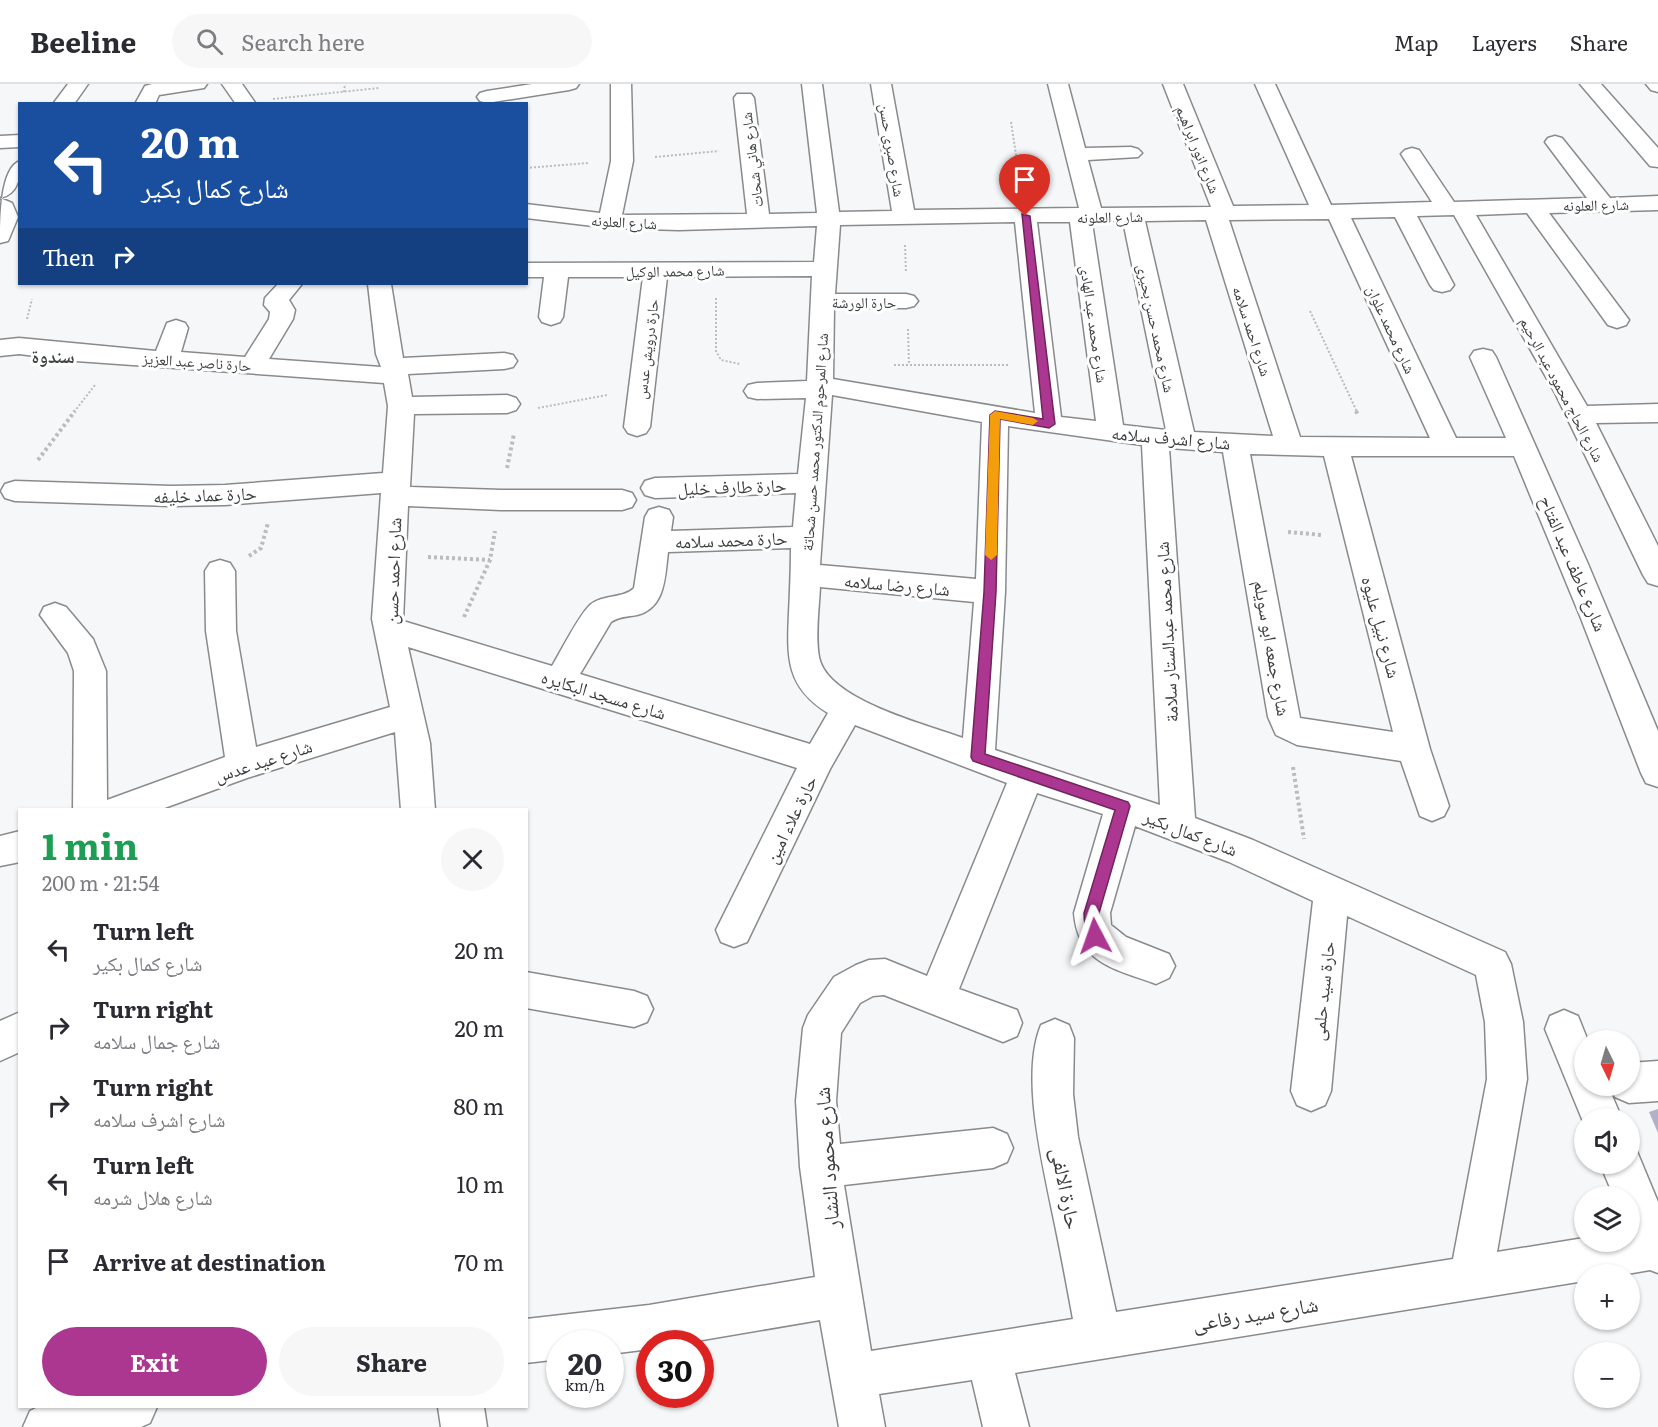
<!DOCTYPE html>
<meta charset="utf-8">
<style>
body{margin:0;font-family:Literata,"Noto Naskh Arabic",serif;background:#f7f7f7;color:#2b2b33;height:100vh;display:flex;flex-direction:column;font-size:22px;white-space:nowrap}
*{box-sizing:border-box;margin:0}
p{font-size:20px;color:#7c7c81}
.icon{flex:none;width:33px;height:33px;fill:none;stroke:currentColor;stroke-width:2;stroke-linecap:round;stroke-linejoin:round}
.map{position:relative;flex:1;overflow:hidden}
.panel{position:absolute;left:18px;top:724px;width:510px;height:600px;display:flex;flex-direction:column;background:#fff;border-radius:0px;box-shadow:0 2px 4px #0004}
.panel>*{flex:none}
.guide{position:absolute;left:18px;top:18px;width:510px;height:183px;border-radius:0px;box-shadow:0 2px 4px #0004;background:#1a4fa0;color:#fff;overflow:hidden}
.needle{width:39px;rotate:175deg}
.controls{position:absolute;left:1574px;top:946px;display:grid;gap:12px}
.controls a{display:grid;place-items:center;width:66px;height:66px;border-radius:50%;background:#fff;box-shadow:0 2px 4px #0004;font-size:30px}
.speed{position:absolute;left:546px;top:1246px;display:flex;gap:12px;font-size:30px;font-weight:700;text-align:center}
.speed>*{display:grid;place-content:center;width:78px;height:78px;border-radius:50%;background:#fff;box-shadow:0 2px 4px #0004;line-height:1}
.speed small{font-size:15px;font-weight:400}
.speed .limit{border:9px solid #d22;background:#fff;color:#111}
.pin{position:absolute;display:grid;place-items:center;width:51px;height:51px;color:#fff;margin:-62px -26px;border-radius:50% 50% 50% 0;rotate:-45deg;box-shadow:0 0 6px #0007}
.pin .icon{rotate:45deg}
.me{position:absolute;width:66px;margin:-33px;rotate:356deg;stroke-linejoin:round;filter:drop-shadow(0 0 4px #0008)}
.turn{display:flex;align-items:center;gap:21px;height:126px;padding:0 24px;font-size:27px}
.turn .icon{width:78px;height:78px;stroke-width:2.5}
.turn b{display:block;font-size:42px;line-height:51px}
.then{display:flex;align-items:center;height:57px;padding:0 24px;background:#0003;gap:12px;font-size:22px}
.round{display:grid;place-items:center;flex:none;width:63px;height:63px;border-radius:32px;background:#f7f7f7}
.overview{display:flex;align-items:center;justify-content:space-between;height:102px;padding:0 24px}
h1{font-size:36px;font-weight:700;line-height:45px;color:#1e9e55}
.button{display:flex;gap:12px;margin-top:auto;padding:12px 24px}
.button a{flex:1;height:69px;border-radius:36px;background:#ab3791;color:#fff;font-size:24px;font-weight:700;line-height:69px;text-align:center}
.button a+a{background:#f7f7f7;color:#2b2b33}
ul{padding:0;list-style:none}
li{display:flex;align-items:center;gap:18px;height:78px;padding:0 24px}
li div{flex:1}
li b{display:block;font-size:22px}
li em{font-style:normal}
header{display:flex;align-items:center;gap:36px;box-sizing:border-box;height:84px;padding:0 30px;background:#fff;border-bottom:2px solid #e1e1e2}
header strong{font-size:28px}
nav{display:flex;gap:33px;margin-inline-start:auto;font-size:21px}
.search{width:420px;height:54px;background:#f7f7f7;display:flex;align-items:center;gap:15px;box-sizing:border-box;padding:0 21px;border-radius:33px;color:#7c7c81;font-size:22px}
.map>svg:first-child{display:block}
</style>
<header>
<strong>Beeline</strong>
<div class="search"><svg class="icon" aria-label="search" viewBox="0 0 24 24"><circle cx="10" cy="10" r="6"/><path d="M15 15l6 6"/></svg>Search here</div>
<nav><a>Map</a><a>Layers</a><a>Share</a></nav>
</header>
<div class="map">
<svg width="1658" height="1343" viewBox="0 0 1658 1343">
<rect width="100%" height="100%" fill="#f5f7f9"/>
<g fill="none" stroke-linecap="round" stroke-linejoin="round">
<!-- minor casing -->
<g stroke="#888a8c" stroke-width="3">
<path id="minor" d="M68,0h20l-14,20h-21z
M152,0h55l-3,4 -45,7 -4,9h-20l10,-18z
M222,0h20l14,20h-20z
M532,0h47l-3,4 -7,2 -82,13 -7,-2 -3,-4 3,-4 7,-2z
M611,0h20l2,77 -11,54 125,-1 -13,-116 3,-4h14l3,4 15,116 48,-1 -15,-129h20l17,128 53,-1 -21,-127h20l23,126 165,-2 -31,-124h20l17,64 46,-1 7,2 4,4 -4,4 -50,3 13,48 110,-1 -48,-123h20l50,122 76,-1 -54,-121h20l56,121 101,-3 -31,-48 4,-4 7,-2 7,2 35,52 133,-4 -42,-56 3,-4 7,-2 7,2 48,60 48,-2v14l-109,3 80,107 -3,5 -9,3 -9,-3 -81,-112 -51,2 111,191 71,-2v18l-62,1 62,123v40l-10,-3 -5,-8 -88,-182 -101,-178 -37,1 37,69 -4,5 -8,2 -8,-2 -4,-5 -35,-68 -44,1 105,220h50l-36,-81 4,-6 9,-2 9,2 4,6 92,207 70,167v56l-12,-4 -5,-10 -61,-157 -66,-160h-163l79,293 19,57 -5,10 -12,5 -12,-5 -19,-55 -104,-16 -21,-10 -8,-18 -45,-265 -54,-4 26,370 58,22 252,112 6,12 12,58 4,57 -30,173 87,-14v4h45v-45h-15l-14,-33h29v-17l7,2 22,53v71l-8,-3 -29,5h-37v6l-569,92 14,54h-46l-11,-47 -93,14 6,33h-46l-19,-107 -141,24h-29v5l-40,5v-10h-50v15l-34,4v-44l123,-14 166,-28 -15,-110 -4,-66 7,-73 5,-13 26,-38 22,-12 13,-5 16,-1 42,17 80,-193 -152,-58 -25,44 -83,173 -13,5 -13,-5 -5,-12 81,-162 -389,-121 22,96 5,67h-34l-6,-78 -148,46 -88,32h-86l1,-139 -6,-18 -28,-38 4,-8 11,-4 11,4 27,32 13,32 1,129 118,-43 -19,-126 -1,-60 5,-8 10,-3 10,3 5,8 1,60 20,116 134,-40 -18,-88 9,-126 -156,12 -54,1 -156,-5 -10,-3 -4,-7 4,-7 10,-3 156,5 54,-1 158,-12 5,-67 -4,-23 -308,-22 -57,-7 -19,2v-16l19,-2 137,13 11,-28 9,-3 9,3 3,5 -7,24 64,5 24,-38 1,-7 -6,-7 1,-7 13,-14h24l-13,16 6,10 -2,9 -24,40 112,8 -5,-13 -8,-70h23l12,74 101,-5 9,2 4,6 -4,6 -9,2 -96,5 4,23 95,-2 9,3 4,6 -4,6 -9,3 -93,1 -4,73 91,3h121l10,3 4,7 -4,7 -10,3h-121l-93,-4 -5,115 149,45c9,-15 27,-51 38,-61 13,-11 33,-6 44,-17l11,-71 4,-7 10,-3 10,3 4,7 -2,14 122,-4 3,-34 -141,5 -10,-3 -4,-7 4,-7 10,-3 143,-4 8,-76 -49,1 -9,-2 -4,-6 4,-6 9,-2 50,-2 5,-105 -145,1 -17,150 -4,6 -9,3 -9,-3 -4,-6 19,-150h-75l-5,40 -3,5 -9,3 -9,-3 -3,-5 5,-40h-18v-14l288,-1 3,-36 -138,4 -69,-2 -84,-10v-14l74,9 11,-52zM1329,135l101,219 -130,-1 -71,-217zM1206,136l67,216 -79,-4 -49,-211zM1097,137h26l43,209 -43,-5 -31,-202zM1015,138l20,191 -202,-34 1,-71h72l8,-2 4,-5 -4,-5 -8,-2h-71l5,-69zM1037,138h33l26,199 -35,-4zM832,311l150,27 -6,157 -156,-14zM1008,342l134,19 18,360 -165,-55 10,-158zM1250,370l74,2 69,276 -93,-14zM791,464c0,22 -1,43 -2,65 -2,45 -3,74 39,100l-18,31 -230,-70 31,-52c9,-6 16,-5 26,-7 29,-7 28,-40 31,-63zM820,503l154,15 -11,136c-38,-14 -136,-38 -144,-81 -4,-22 0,-48 1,-70zM1037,709l66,21 -29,99c4,51 42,56 82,71l13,-6 6,-12 -6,-12 -43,-17 -15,-12 -1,-12 25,-87 94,36 84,39 -22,190 6,14 14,6 14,-6 6,-14 16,-175 129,59 9,47 2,57 -34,180 -337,53 -38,-175 -5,-43 1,-56 -5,-13 -14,-6 -14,6c-20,49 0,130 10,181 8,37 15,75 22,113l-202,32 -27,-166 149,-17 14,-6 6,-14 -6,-14 -14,-6 -153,16 -4,-43 5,-68 19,-30 13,-7 11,-1 119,47 14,-6 5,-13 -5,-13 -58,-21z
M1580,0h21l57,64v19l-8,-1z
M1646,0h12v8l-7,-2z
M20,51v12l-20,1v-12z
M20,77c0,16 -1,33 -20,37l12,5 6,14 -10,24 -8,2c0,-24 0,-75 20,-82z
M20,747v31l-20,4v-30z
M526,888l108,19 13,5 6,13 -6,13 -13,5 -108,-19z
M1564,926l14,6 10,25h-4v45h24l14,33h-38v5l-39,-95 5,-13z
M20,928v40l-20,9v-40z
M1658,977v40l-29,2 -14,-6 -5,-11h19v-23z
M38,1323h119l-7,16 -9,4h-118l7,-16z
M438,1323h46l3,20h-46z"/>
</g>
<!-- path-far1 -->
<path stroke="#babcbd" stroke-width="2" stroke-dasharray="2 2" stroke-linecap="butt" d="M344,8l1,-8
M273,15l106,-11
M1011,38l10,65
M655,73l64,-6
M526,84l62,-5
M905,161l1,28
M716,214v53l5,9 19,4
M1310,227l47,101
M27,235l5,-20
M908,245l1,36
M894,281h116
M538,324l69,-13
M74,328l21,-27"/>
<!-- path -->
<path stroke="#babcbd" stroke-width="4" stroke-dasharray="3 3" stroke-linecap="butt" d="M1356,327l2,4
M38,376l37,-49
M507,384l7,-34
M1288,448l34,3
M249,472l12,-8 7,-25
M428,473l62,3
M464,533l26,-57 5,-29
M1293,683l11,72"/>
<!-- minor -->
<use href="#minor" fill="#fff" fill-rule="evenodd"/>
</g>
<!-- wall -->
<path fill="#b4afc8" d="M1658,1025v24l-9,-21z"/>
<!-- route -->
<path fill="#ab3791" stroke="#6f245e" stroke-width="1.5" d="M1022,130l8,2 25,208 -6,4 -49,-9 -4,173 -11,162 143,48 2,4 -31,107v12l4,11 -2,5 -6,2 -5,-2c-4,-9 -6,-17 -6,-28l31,-103 -142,-49 -2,-4 13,-165 6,-177 5,-4 48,8z"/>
<!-- slow -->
<path fill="#f59e0b" d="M995,327l38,7 5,3 -5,4 -33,-6 -3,136 -6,5 -6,-5 5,-140z"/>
<g text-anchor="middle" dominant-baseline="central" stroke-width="6" stroke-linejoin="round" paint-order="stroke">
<!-- far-street labels -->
<g font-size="15" fill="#3c3d3e" stroke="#fff">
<text transform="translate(1199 65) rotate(68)">شارع انور ابراهيم</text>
<text transform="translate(893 66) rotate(81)">شارع صبرى حسن</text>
<text transform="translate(751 76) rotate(-97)">شارع هاني شحات</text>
<text transform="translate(1596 120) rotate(-1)">شارع العلونه</text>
<text transform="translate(1110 132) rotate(-1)">شارع العلونه</text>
<text transform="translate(624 137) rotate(3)">شارع العلونه</text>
<text transform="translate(675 186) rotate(-1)">شارع محمد الوكيل</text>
<text x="864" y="217">حارة الورشة</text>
<text transform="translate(1095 240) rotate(82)">شارع محمد عبد الهادى</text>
<text transform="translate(1157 244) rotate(78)">شارع محمد حسن بحيرى</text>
<text transform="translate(1392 245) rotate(65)">شارع محمد علوان</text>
<text transform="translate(1253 247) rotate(72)">شارع احمد سلامه</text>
<text transform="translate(646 265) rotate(-83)">حارة درويش عدس</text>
<text transform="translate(197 277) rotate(4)">حارة ناصر عبد العزيز</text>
<text transform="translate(1563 305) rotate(62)">شارع الحاج محمود عبد الرحيم</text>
<text transform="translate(814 358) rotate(-86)">شارع المرحوم الدكتور محمد حسن شحاتة</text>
</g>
<!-- far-quarter labels -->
<g font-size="18" font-weight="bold" fill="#414345" stroke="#fff">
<text x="53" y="271">سندوة</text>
</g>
<!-- street labels -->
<g font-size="18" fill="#3c3d3e" stroke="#fff">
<text transform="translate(1171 353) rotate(5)">شارع اشرف سلامه</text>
<text transform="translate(732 402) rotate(-2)">حارة طارف خليل</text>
<text transform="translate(205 410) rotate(-2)">حارة عماد خليفه</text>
<text transform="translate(731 455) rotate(-2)">حارة محمد سلامه</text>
<text transform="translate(1574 479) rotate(67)">شارع عاطف عبد الفتاح</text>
<text transform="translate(392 487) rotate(-88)">شارع احمد حسن</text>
<text transform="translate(897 500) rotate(5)">شارع رضا سلامه</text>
<text transform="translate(1382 543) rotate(75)">شارع نبيل عليوه</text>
<text transform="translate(1166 548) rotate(-93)">شارع محمد عبدالستار سلامة</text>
<text transform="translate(1273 564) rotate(80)">شارع جمعه ابو سويلم</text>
<text transform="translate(604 610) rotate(17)">شارع مسجد البكايره</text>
<text transform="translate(263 676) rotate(-18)">شارع عيد عدس</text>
<text transform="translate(790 735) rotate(-64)">حارة علاء امين</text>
<text transform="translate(1191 748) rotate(21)">شارع كمال بكير</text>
<text transform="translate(1322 907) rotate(-84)">حارة سيد حلمى</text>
</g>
<!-- near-street labels -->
<g font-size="21" fill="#3c3d3e" stroke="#fff">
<text transform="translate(825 1074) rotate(-94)">شارع محمود النشار</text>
<text transform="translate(1068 1104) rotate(79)">حارة الالفى</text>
<text transform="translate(1255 1228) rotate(-9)">شارع سيد رفاعى</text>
</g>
</g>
</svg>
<div class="controls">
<a><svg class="needle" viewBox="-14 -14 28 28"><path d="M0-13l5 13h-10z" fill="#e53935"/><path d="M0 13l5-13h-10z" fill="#7c7c81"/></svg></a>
<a><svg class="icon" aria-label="sound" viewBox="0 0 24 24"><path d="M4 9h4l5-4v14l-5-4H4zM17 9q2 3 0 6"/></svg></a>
<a><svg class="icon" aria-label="layers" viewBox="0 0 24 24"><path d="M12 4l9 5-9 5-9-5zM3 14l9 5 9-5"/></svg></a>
<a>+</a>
<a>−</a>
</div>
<div class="speed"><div>20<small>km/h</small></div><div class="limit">30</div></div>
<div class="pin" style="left:1025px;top:132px;background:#d93025"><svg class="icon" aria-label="arrive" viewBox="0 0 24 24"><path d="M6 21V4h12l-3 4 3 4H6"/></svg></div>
<svg class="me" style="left:1095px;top:852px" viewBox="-20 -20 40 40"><path d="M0-17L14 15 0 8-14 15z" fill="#ab3791" stroke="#fff" stroke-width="4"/></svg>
<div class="guide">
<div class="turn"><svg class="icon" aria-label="left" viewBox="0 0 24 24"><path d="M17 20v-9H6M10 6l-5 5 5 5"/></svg><div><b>20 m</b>شارع كمال بكير</div></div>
<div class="then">Then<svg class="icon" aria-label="right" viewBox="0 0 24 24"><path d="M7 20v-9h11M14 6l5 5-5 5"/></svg></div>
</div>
<section class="panel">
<div class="overview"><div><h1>1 min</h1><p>200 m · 21:54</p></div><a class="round"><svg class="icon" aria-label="close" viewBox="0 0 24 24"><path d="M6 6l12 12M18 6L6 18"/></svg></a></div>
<ul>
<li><svg class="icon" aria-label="left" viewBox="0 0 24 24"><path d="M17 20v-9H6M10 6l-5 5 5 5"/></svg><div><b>Turn left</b><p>شارع كمال بكير</p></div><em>20 m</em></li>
<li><svg class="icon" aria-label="right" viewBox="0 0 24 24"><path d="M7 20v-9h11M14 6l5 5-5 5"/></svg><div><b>Turn right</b><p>شارع جمال سلامه</p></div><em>20 m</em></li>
<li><svg class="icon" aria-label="right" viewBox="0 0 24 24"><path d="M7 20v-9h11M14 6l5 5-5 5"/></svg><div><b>Turn right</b><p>شارع اشرف سلامه</p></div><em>80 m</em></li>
<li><svg class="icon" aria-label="left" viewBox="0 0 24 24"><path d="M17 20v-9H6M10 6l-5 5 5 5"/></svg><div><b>Turn left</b><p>شارع هلال شرمه</p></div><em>10 m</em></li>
<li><svg class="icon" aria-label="arrive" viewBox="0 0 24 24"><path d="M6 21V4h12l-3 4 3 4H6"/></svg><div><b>Arrive at destination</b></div><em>70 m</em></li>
</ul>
<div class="button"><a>Exit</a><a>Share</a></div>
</section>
</div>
